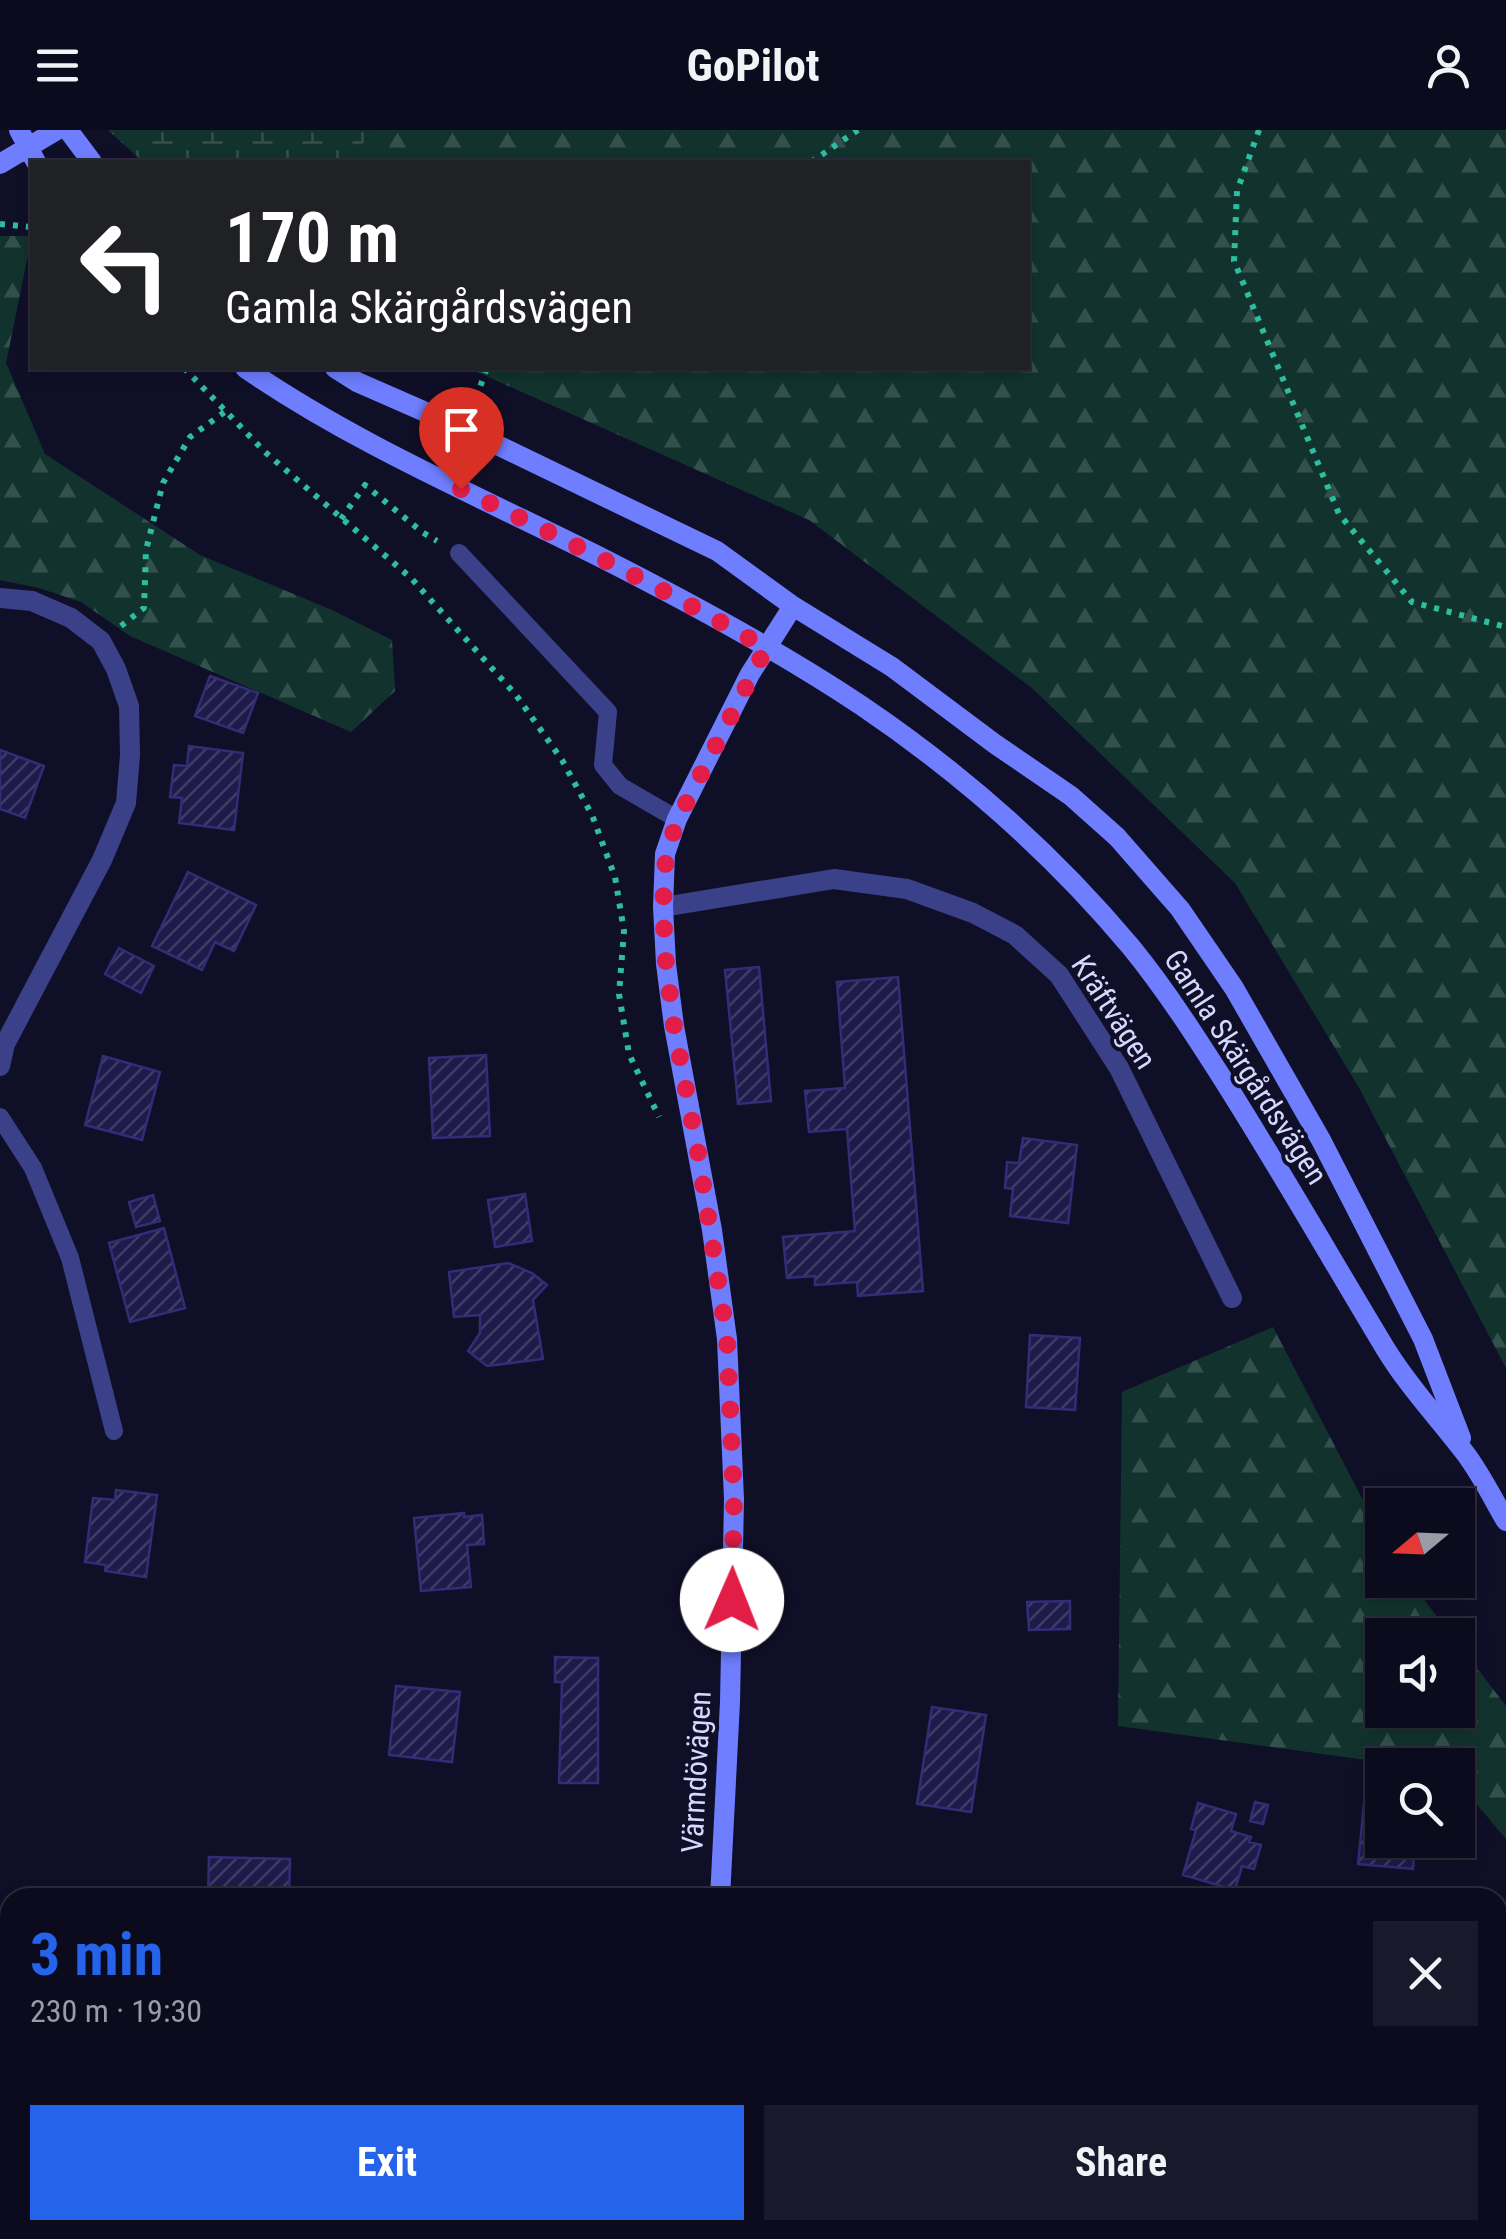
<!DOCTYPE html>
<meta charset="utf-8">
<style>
body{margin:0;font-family:"Roboto Condensed",sans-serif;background:#1a192b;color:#f1f3f6;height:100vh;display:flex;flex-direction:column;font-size:38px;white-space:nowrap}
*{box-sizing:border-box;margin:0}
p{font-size:32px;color:#9a9ba4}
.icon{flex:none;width:55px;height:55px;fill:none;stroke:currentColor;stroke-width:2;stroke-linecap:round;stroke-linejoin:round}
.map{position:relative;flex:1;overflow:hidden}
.drawer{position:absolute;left:0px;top:1758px;width:1508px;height:352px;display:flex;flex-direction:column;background:#0c0b1e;border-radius:30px 30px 0 0;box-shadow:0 5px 15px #0003,0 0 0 2px #2c2b3c}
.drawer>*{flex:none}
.guide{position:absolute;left:30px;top:30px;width:1000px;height:210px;border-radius:0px;box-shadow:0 5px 15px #0003,0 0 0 2px #2c2b3c;background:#202124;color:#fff;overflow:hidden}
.needle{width:65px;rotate:251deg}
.controls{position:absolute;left:1365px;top:1358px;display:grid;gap:20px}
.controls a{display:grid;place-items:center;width:110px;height:110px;border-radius:0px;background:#0c0b1e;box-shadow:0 5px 15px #0003,0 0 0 2px #2c2b3c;font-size:50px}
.pin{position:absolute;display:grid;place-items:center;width:85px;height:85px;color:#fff;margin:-102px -42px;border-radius:50% 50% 50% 0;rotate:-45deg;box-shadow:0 0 10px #0007}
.pin .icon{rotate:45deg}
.me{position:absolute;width:110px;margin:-55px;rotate:1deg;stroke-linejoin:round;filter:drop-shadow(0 0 8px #0008)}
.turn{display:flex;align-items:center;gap:35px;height:210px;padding:0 30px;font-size:45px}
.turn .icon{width:130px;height:130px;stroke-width:2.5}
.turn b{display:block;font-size:70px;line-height:85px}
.round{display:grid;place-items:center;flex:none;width:105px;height:105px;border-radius:0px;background:#1a192b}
.headline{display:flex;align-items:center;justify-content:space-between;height:170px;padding:0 30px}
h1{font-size:60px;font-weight:700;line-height:75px;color:#2563eb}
.cta{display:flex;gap:20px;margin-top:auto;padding:20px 30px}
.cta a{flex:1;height:115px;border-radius:0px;background:#2563eb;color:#fff;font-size:40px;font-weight:700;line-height:115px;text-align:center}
.cta a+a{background:#1a192b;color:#f1f3f6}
header{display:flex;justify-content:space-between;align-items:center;height:130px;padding:0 30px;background:#0c0b1e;font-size:45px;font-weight:700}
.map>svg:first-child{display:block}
</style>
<header><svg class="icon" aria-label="menu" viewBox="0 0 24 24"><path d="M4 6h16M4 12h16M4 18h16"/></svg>GoPilot<svg class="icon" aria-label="person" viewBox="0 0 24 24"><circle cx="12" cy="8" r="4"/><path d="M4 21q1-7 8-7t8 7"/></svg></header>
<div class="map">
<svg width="1506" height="2109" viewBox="0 0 1506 2109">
<defs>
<pattern id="forest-firs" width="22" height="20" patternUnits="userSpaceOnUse" patternTransform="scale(2.5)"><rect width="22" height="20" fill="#12332d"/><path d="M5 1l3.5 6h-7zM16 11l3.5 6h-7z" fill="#34504c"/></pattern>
<pattern id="wetland-marsh" width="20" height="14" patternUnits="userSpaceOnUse" patternTransform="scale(2.5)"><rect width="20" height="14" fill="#12332d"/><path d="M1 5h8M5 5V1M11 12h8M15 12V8" fill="none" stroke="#34504c"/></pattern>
<pattern id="building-hatch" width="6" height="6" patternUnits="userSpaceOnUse" patternTransform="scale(2.5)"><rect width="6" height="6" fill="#1e1b4a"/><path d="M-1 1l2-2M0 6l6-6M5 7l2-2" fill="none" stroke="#3e3b65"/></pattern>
</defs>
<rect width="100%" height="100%" fill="#100f28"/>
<!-- forest -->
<path fill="url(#forest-firs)" d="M373,0h1133v1238l-148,-282 -123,-203 -203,-195 -223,-168 -341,-152h560v-206h-679z
M0,106h32l-26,127 39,91 155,101 132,55 60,30 3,51 -44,41 -221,-96 -49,-34 -42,-14 -39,-8z
M1273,1197l109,210v43h27l42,55h-69v75h76v-67l48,63v133l-48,-57v-17h-55l-285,-39 4,-334z"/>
<!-- wetland -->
<path fill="url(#wetland-marsh)" d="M108,0h265l-24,32h-206z"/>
<!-- pitch -->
<path fill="#12332d" d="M337,2100h289v9h-290z"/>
<!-- building -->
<path fill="url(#building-hatch)" stroke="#312d76" stroke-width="2.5" d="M210,546l48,17 -15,40 -48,-17z
M189,616l54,7 -9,77 -55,-7 3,-25 -12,-1 4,-32 13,1z
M0,620l44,16 -19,52 -25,-9z
M188,742l68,33 -22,46 -19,-9 -13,28 -50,-24z
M119,818l35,18 -13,27 -36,-19z
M759,837l12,134 -33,3 -13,-134z
M898,847l25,314 -65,5 -1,-14 -42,3v-9l-28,2 -4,-41 72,-6 -8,-102 -38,3 -4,-41 40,-3 -8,-106z
M486,925l4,81 -57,2 -4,-80z
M103,926l57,16 -18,68 -57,-15z
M1023,1008l54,7 -9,78 -58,-7 3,-27 -8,-1 2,-26 12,1z
M525,1064l7,47 -37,6 -7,-47z
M153,1065l7,26 -24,6 -7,-25z
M164,1098l21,80 -55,14 -21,-79z
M508,1133l24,10 15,12 -14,15 10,59 -56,7 -19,-15 12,-18v-18l-26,2 -5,-45z
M1030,1205l50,3 -5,72 -49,-3z
M116,1360l41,5 -11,82 -41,-6 1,-6 -21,-3 8,-64 22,2z
M464,1383v4l18,-2 2,29 -17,1 4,42 -50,4 -7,-73z
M1070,1471v28l-41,1 -2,-28z
M555,1527l43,1v125h-39l3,-101h-7z
M396,1556l64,6 -8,70 -63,-7z
M932,1577l54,8 -15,97 -54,-8z
M1255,1672l13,3 -5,19 -13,-3z
M1198,1673l38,11 -5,17 20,6 -2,5 12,3 -7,24 -12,-3 -7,24 -52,-15 13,-45 -5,-1z
M1364,1674l18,2v34h33l-2,29 -55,-5z
M209,1727l81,2 -1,39h-81z
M195,2100h42l17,9h-64z
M12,2101h27v8h-28z"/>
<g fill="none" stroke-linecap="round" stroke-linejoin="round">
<!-- path -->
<path stroke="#2dbda1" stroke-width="6" stroke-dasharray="5 8" stroke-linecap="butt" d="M1259,0l-22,61 -3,70 105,253 73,88 94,25
M811,32l47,-32
M0,94l32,3
M184,238l81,84 146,126 105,117 46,65 30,55 23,62 9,54 -5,63 10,60 30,63
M476,268l11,-30
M341,389l24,-34 57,47 15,9
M121,496l23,-18 2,-58 17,-67 27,-46 36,-26
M647,2109l1,-9"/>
<!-- lane -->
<path stroke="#3a4188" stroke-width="18" d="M459,423l149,159 -5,53 17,21 57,33
M0,987l33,51 37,90 44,173
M1498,1827l8,-1
M1498,1896h8"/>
<!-- street -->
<path stroke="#3a4188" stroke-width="20" d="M0,468l32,3 39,17 30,23 15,28 13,37 1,49 -4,48 -24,57 -97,184 -5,22
M663,777l171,-28 73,10 66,24 42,22 44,40 60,93 113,230
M0,1888h10"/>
<!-- secondary -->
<path stroke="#6e7eff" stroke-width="20" d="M19,0l17,32
M68,0l24,32
M0,34l57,-34
M245,238c109,75 231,127 349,186 89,45 186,97 268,152 99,67 192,149 269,241 35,43 65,90 95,137 55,87 106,176 159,264 23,38 54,71 80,105 16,21 28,46 41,68
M335,238l22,14 105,46 255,123 76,55 99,61 103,77 76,52 46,41 63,72 54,79 87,152 102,199 38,99
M720,1768l10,-196 4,-203 -7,-160 -15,-109 -38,-204 -8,-62 -3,-57 2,-53 12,-35 73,-145 43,-68
M705,2109v-9"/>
</g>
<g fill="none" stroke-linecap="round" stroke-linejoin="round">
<!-- route -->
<path stroke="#e11d48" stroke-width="18" stroke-dasharray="0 32.4" d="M461,359c103,50 205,101 305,159l-88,171 -12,35 -3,53 3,57 8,62 24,126 29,186 7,162 -2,100"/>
</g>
<g text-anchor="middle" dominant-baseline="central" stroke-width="8" stroke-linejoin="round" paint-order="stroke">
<!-- street labels -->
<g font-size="30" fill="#d7d8ff" stroke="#100f28">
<text transform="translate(1114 882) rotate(57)">Kräftvägen</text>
<text transform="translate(1246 937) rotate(57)">Gamla Skärgårdsvägen</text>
<text transform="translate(696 1642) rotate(-87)">Värmdövägen</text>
</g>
</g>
</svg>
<div class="controls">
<a><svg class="needle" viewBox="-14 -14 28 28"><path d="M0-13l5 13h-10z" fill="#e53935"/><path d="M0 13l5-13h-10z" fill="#9a9ba4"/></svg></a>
<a><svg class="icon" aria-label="sound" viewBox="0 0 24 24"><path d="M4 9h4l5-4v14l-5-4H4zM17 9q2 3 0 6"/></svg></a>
<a><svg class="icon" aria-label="search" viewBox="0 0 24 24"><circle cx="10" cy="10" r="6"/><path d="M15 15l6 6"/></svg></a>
</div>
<div class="pin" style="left:461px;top:359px;background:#d93025"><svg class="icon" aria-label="arrive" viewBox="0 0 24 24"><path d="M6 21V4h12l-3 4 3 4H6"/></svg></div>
<svg class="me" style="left:732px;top:1470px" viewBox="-20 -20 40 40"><circle r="19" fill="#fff"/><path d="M0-13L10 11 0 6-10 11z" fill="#e11d48"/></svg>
<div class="guide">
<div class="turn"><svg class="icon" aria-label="left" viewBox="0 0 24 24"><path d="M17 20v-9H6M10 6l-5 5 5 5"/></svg><div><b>170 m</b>Gamla Skärgårdsvägen</div></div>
</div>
<section class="drawer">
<div class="headline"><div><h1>3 min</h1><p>230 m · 19:30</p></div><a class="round"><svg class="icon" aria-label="close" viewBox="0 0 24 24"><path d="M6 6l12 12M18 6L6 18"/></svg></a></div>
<div class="cta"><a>Exit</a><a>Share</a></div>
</section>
</div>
